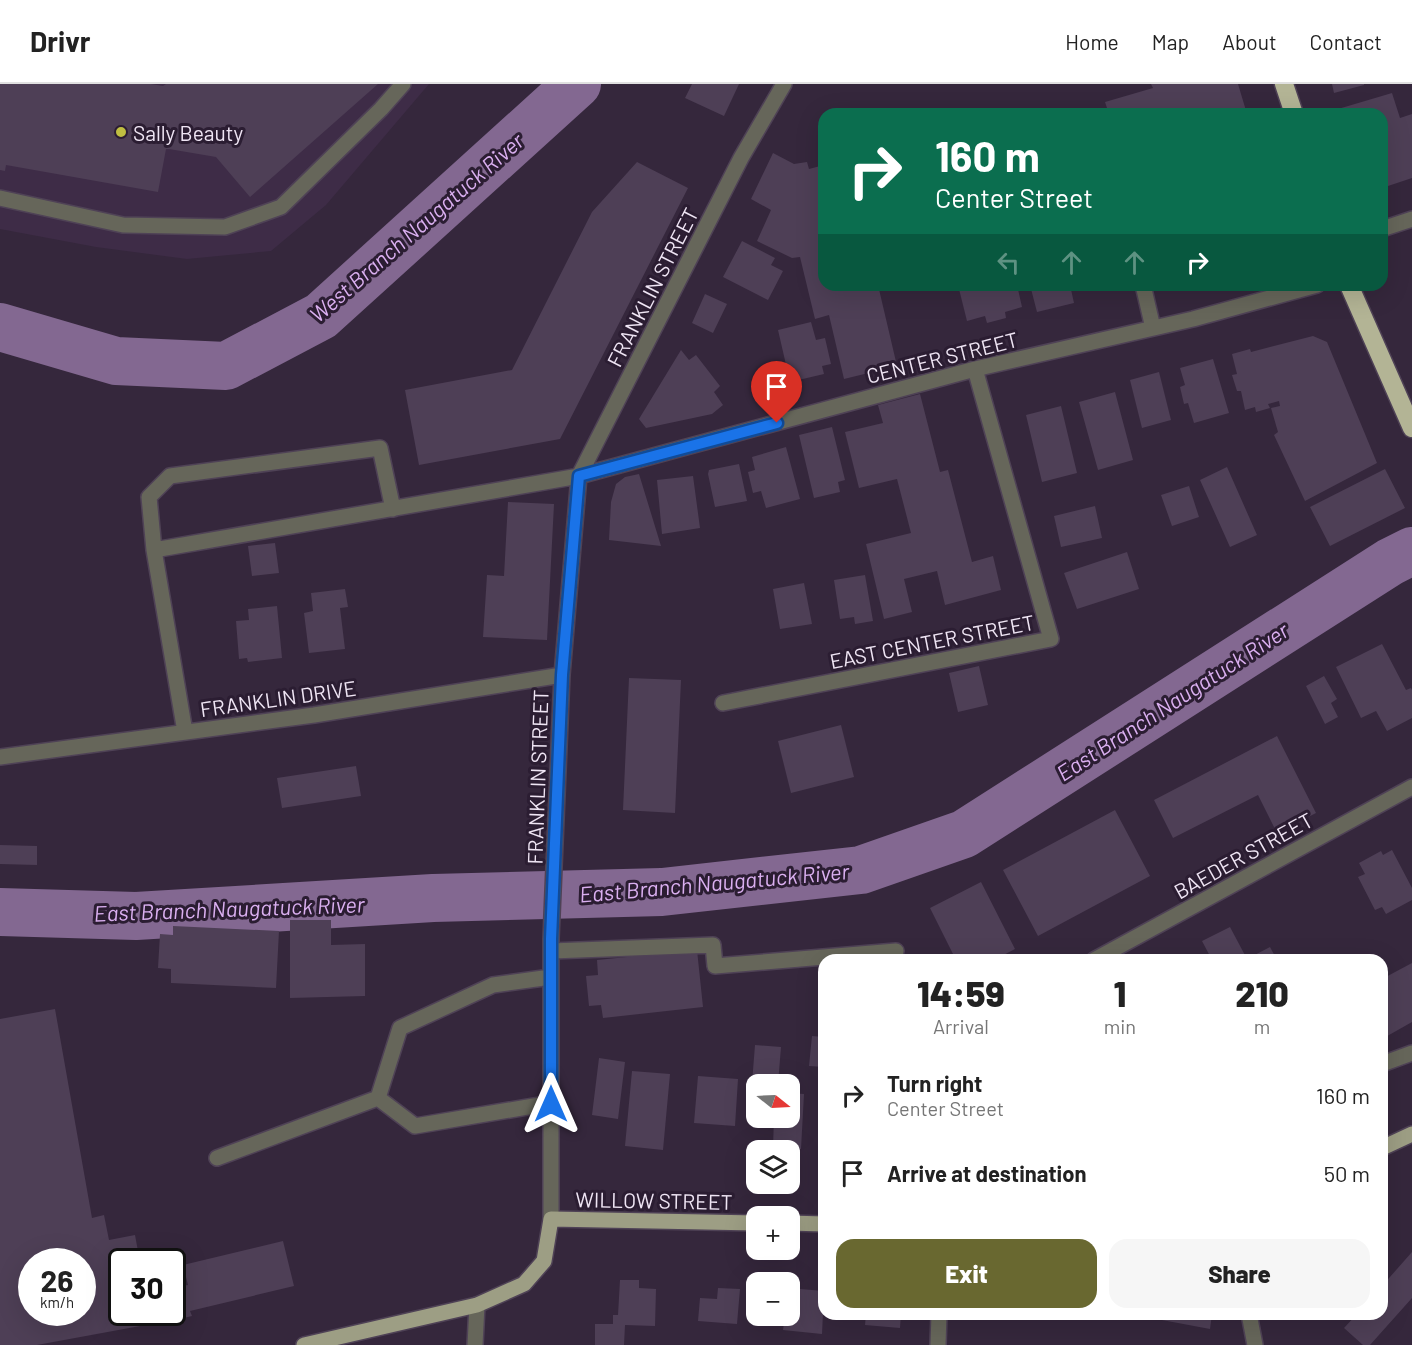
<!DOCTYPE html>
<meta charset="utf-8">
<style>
body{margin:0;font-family:Barlow,sans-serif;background:#f6f6f6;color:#222;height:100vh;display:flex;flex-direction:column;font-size:22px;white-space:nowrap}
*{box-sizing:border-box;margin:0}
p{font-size:20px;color:#767676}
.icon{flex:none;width:33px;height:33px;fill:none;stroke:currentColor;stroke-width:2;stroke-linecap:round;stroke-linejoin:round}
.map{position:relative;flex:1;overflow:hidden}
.sheet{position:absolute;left:818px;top:870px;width:570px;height:366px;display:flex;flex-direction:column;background:#fff;border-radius:18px;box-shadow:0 6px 24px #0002}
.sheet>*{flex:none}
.banner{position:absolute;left:818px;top:24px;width:570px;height:183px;border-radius:18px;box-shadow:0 6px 24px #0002;background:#0b6e4f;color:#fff;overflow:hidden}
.needle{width:39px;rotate:108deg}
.tools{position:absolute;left:746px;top:990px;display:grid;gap:12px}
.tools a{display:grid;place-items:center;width:54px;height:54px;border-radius:12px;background:#fff;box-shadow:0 6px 24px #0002;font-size:30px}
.speed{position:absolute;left:18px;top:1164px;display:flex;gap:12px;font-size:30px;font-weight:700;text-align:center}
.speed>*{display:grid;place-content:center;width:78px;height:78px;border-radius:50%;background:#fff;box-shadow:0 6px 24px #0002;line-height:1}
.speed small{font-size:15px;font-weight:400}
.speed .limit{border:3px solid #111;border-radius:9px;background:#fff;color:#111}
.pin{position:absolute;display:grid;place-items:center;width:51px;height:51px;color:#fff;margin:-62px -26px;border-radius:50% 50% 50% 0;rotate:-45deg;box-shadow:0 0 6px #0007}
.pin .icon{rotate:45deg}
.me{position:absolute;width:66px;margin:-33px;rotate:0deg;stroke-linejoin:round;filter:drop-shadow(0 0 4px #0008)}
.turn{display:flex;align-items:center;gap:21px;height:126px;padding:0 18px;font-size:27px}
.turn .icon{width:78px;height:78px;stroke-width:2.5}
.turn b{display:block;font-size:42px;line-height:51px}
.lanes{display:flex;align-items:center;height:57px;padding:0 18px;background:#0003;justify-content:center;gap:30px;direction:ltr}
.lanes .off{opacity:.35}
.eta{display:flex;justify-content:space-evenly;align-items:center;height:102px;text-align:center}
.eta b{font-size:36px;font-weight:800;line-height:42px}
.primary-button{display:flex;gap:12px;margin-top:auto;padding:12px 18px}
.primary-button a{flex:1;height:69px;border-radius:18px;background:#696830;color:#fff;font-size:24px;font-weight:800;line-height:69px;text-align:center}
.primary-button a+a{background:#f6f6f6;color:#222}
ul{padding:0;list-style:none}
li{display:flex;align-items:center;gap:18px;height:78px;padding:0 18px}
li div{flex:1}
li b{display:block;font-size:22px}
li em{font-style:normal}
header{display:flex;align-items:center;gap:36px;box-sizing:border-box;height:84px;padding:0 30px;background:#fff;border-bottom:2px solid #e0e0e0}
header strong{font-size:28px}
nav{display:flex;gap:33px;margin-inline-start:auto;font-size:21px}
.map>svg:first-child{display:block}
</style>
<header>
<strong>Drivr</strong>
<nav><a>Home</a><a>Map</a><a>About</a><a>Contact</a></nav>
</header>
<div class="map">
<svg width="1412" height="1261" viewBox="0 0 1412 1261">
<rect width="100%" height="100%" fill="#35273c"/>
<!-- built -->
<path fill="#3e2c47" d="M0,0h429l-103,121 -55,46 -84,8 -91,-12 -96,-18z"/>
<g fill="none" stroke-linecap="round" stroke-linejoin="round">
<!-- river -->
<path stroke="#836891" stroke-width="48" d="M0,243l116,34 110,5 95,-50 256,-232
M0,828l136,4 297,-18 229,-6 199,-22 103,-36 426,-272 22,-11"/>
</g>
<!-- building -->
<path fill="#4e3f56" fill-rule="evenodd" d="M0,0h151l12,2 3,-2h212l-128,113 -34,-40 -47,-8h-3l-8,43 -152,-27 -1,6 -5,-1z
M692,0h47l-15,32 -39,-18z
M1151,0h87l9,30h-138l-4,-12 48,-14z
M1332,0h32v1l-30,8z
M1392,9l8,25 12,-4v64l-30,10v-74h-42l-2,-5z
M773,69l21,11 13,-2 2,7 15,-4v120h54l19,81 -53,13 -15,-64 -14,4 -15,-62 -8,1 -35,-17 14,-31 -20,-11z
M637,78l51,26 -128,251 -141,26 -14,-75 107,-20 80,-158z
M742,157l33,17 -4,7 12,6 -15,29 -45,-23z
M958,201h59l5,22 -17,5 1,6 -19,5 -2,-7 -18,5z
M1030,201h40l4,18 -37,9z
M705,210l22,10 -14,29 -21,-10z
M811,238l5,18 9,-2 6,26 -9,2 2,8 -34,8 -12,-52z
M1313,252l14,6 50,121 -72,38 -31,-66 4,-3 -7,-24 9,-2 -1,-5 -11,3 2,4 -14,4 -1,-5 -10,3 -4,-19h-4l-5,-16 5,-1 -5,-20 18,-5 1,3z
M681,266l8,10 7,-5 24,31 -6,6 9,13 -11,9 -66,14 -7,-9z
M1213,275l16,54 -35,10 -6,-20 -4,1 -4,-17 5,-2 -5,-17z
M1159,288l12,48 -29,8 -12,-48z
M1115,308l18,68 -35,10 -19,-68z
M920,310l20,78 8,-2 24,92 21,-6 8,34 -56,15 -8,-34 -33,8 8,33 -28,7 -18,-75 45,-11 -14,-54 -38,9 -14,-56 38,-9 -5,-18z
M1061,322l16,67 -35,9 -16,-67z
M832,343l13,53 -7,2 2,10 -26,6 -15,-63z
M786,363l14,52 -34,9 -5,-17 -8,2 -5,-21 7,-2 -3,-13z
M739,380l8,37 -32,6 -7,-33 1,-4z
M1227,383l30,68 -27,12 -30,-67z
M1385,385l20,39 -75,38 -20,-39z
M639,390l22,72 -52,-6 2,-38 5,-18 9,-7z
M693,392l7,52 -38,6 -5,-54z
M1189,402l10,31 -27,9 -11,-31z
M508,418l46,2 -7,136 -64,-3 4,-62 17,1z
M1095,422l7,32 -41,9 -7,-31z
M275,459l4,30 -27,3 -4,-30z
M1127,468l12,37 -62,20 -13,-36z
M865,491l8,46 -18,3 -1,-7 -14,2 -6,-39z
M804,499l8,41 -32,5 -7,-40z
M345,505l3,18 -8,1 5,41 -36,4 -5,-40 9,-2 -2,-18z
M277,522l5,52 -34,4 -1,-4 -8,1 -3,-38 13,-1 -1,-11z
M1382,560l24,46 5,-2 1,2v28l-25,13 -11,-20 -15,7 -25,-51z
M979,582l9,39 -30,7 -9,-39z
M1324,592l13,23 -6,4 7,14 -13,7 -19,-38z
M629,594l52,2 -6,133 -52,-3z
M841,641l13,52 -63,16 -13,-52z
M1277,652l39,77 -39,20 -19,-38 -85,43 -19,-38z
M356,682l5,30 -79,12 -5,-30z
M1115,726l35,66 -112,60 -35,-66z
M0,761l37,1v19l-37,-1z
M1392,766l20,38v12l-26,14 -4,-7 -7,3 -17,-33 7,-3 -6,-11 22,-12 2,4z
M981,798l34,67 -21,11h-38l-26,-52z
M290,836h41v25l34,-1v52l-75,2z
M173,842l106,5 -3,57 -105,-5v-14l-13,-1 2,-34 13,1z
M1230,843l17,32 23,-12 7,13h-65l-10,-19z
M697,866l6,57 -100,11 -2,-13 -12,1 -3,-30 12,-1 -1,-15z
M1412,879v59l-30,17v-60z
M55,925l37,209 12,-3 5,25 26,-5 5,27h-18v50h27l2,12 -114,21h-37v-326zM32,1178h50v50h-50z
M812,952l12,1v30l-15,-1z
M755,961l26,2 -3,37 -26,-1z
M599,974l26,4 -7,57 -26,-4z
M632,987l38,3 -7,76 -38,-4z
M698,992l40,3 -3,47 -41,-3z
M789,1009l15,1 -3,55 -28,-2 1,-29h15z
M283,1157l11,45 -104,25 2,5 -21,5 -2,-9h3v-24l16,-3 -5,-20z
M1412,1168v46l-42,47h-7l-19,-17 13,-14h25v-28z
M620,1196h19v8l17,1 -1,37 -30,-1 -1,20h-29v-21h18v-9h5z
M718,1204l22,1 -3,35 -39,-3 2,-23 17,1z
M800,1205l24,2 -2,43 -39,-4 2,-14h4v-14l9,1z
M866,1230h35l-1,14 -35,-3z
M1130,1230h82l-2,15z"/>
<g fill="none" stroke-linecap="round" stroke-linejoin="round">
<!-- minor casing -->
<g stroke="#4f4256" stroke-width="18">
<path id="minor" d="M0,114l123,27 102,2 56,-20 100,-98 22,-25
M1382,145l30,-10
M1143,201l10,43
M154,466l-5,-53 21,-21 210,-28 13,61
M723,619l328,-64 -76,-270
M185,648l-31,-182 425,-74 396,-107 218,-50 124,-34
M0,673l314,-42 248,-40
M551,867l162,-6 2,21 181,-15
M1094,876l318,-173
M1382,980l30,-11
M378,1014l37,28 136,-23
M217,1074l161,-60 22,-70 93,-43 58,-8
M551,1135v-280l11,-264 17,-199 162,-318 43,-74
M1249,1230l6,31
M475,1261l2,-40
M938,1261l1,-31"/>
</g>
<!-- major casing -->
<g stroke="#4f4256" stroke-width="18">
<path id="major" d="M1382,1064l30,-14
M789,1139l35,1
M304,1261l173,-40 47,-21 20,-23 7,-42 205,4"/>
</g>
<!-- highway casing -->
<g stroke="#4f4256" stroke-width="21">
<path id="highway" d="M1284,0l10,30
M1349,201l63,143"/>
</g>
<!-- minor -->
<use href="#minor" stroke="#66665a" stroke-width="15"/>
<!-- major -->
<use href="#major" stroke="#9d9e84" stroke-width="15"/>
<!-- highway -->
<use href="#highway" stroke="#b3b495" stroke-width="18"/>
</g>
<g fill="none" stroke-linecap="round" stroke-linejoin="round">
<!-- route casing -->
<g stroke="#114b97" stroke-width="15">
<path id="route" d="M551,1020v-165l11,-264 17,-199 198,-53"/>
</g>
<!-- route -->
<use href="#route" stroke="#1a73e8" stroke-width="10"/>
</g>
<!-- markers -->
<circle fill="#bfbe41" stroke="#2b1d32" stroke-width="2" cx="121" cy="48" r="6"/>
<g text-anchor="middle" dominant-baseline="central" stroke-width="6" stroke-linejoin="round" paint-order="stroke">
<!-- poi labels -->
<g font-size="21" fill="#efe5f4" stroke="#2b1d32" text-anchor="start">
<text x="133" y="48">Sally Beauty</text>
</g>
<!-- street labels -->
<g font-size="21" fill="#efe5f4" stroke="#2b1d32">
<text transform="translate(652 203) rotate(-63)">FRANKLIN STREET</text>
<text transform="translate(942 273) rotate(-14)">CENTER STREET</text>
<text transform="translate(932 557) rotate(-11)">EAST CENTER STREET</text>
<text transform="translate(278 614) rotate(-8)">FRANKLIN DRIVE</text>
<text transform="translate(537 693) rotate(-88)">FRANKLIN STREET</text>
<text transform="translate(1243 771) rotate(-29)">BAEDER STREET</text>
<text transform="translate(654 1116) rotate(1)">WILLOW STREET</text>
</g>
<!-- water labels -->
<g font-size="22" font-style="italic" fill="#daaff0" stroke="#2b1d32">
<text transform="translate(416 143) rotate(-41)">West Branch Naugatuck River</text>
<text transform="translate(1172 617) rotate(-33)">East Branch Naugatuck River</text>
<text transform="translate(714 798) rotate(-5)">East Branch Naugatuck River</text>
<text transform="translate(229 824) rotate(-2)">East Branch Naugatuck River</text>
</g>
</g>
</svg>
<div class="tools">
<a><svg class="needle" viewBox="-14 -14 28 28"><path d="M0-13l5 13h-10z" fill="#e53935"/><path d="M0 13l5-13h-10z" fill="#767676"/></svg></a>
<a><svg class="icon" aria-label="layers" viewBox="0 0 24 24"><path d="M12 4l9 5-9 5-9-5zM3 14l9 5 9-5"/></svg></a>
<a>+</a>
<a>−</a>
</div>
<div class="speed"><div>26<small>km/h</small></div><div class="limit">30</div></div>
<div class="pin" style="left:777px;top:339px;background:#d93025"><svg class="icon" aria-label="arrive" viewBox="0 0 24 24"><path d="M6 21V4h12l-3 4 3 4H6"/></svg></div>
<svg class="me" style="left:551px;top:1020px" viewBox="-20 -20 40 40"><path d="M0-17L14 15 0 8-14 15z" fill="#1a73e8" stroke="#fff" stroke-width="4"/></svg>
<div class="banner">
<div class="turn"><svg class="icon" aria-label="right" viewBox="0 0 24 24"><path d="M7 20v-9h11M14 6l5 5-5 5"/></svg><div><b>160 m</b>Center Street</div></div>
<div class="lanes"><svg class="icon off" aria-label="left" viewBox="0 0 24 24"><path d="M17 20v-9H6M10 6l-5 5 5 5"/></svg><svg class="icon off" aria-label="ahead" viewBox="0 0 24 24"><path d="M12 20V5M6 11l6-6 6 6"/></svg><svg class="icon off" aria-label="ahead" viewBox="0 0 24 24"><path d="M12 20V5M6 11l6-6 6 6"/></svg><svg class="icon" aria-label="right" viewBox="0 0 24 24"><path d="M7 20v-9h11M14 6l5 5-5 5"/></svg></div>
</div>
<section class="sheet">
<div class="eta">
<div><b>14:59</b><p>Arrival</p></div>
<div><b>1</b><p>min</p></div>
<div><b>210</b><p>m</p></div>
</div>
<ul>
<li><svg class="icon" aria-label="right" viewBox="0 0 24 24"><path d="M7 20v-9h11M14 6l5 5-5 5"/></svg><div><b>Turn right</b><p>Center Street</p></div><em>160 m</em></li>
<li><svg class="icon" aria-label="arrive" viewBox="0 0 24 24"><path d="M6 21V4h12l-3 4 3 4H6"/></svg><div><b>Arrive at destination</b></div><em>50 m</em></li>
</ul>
<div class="primary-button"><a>Exit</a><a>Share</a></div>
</section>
</div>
